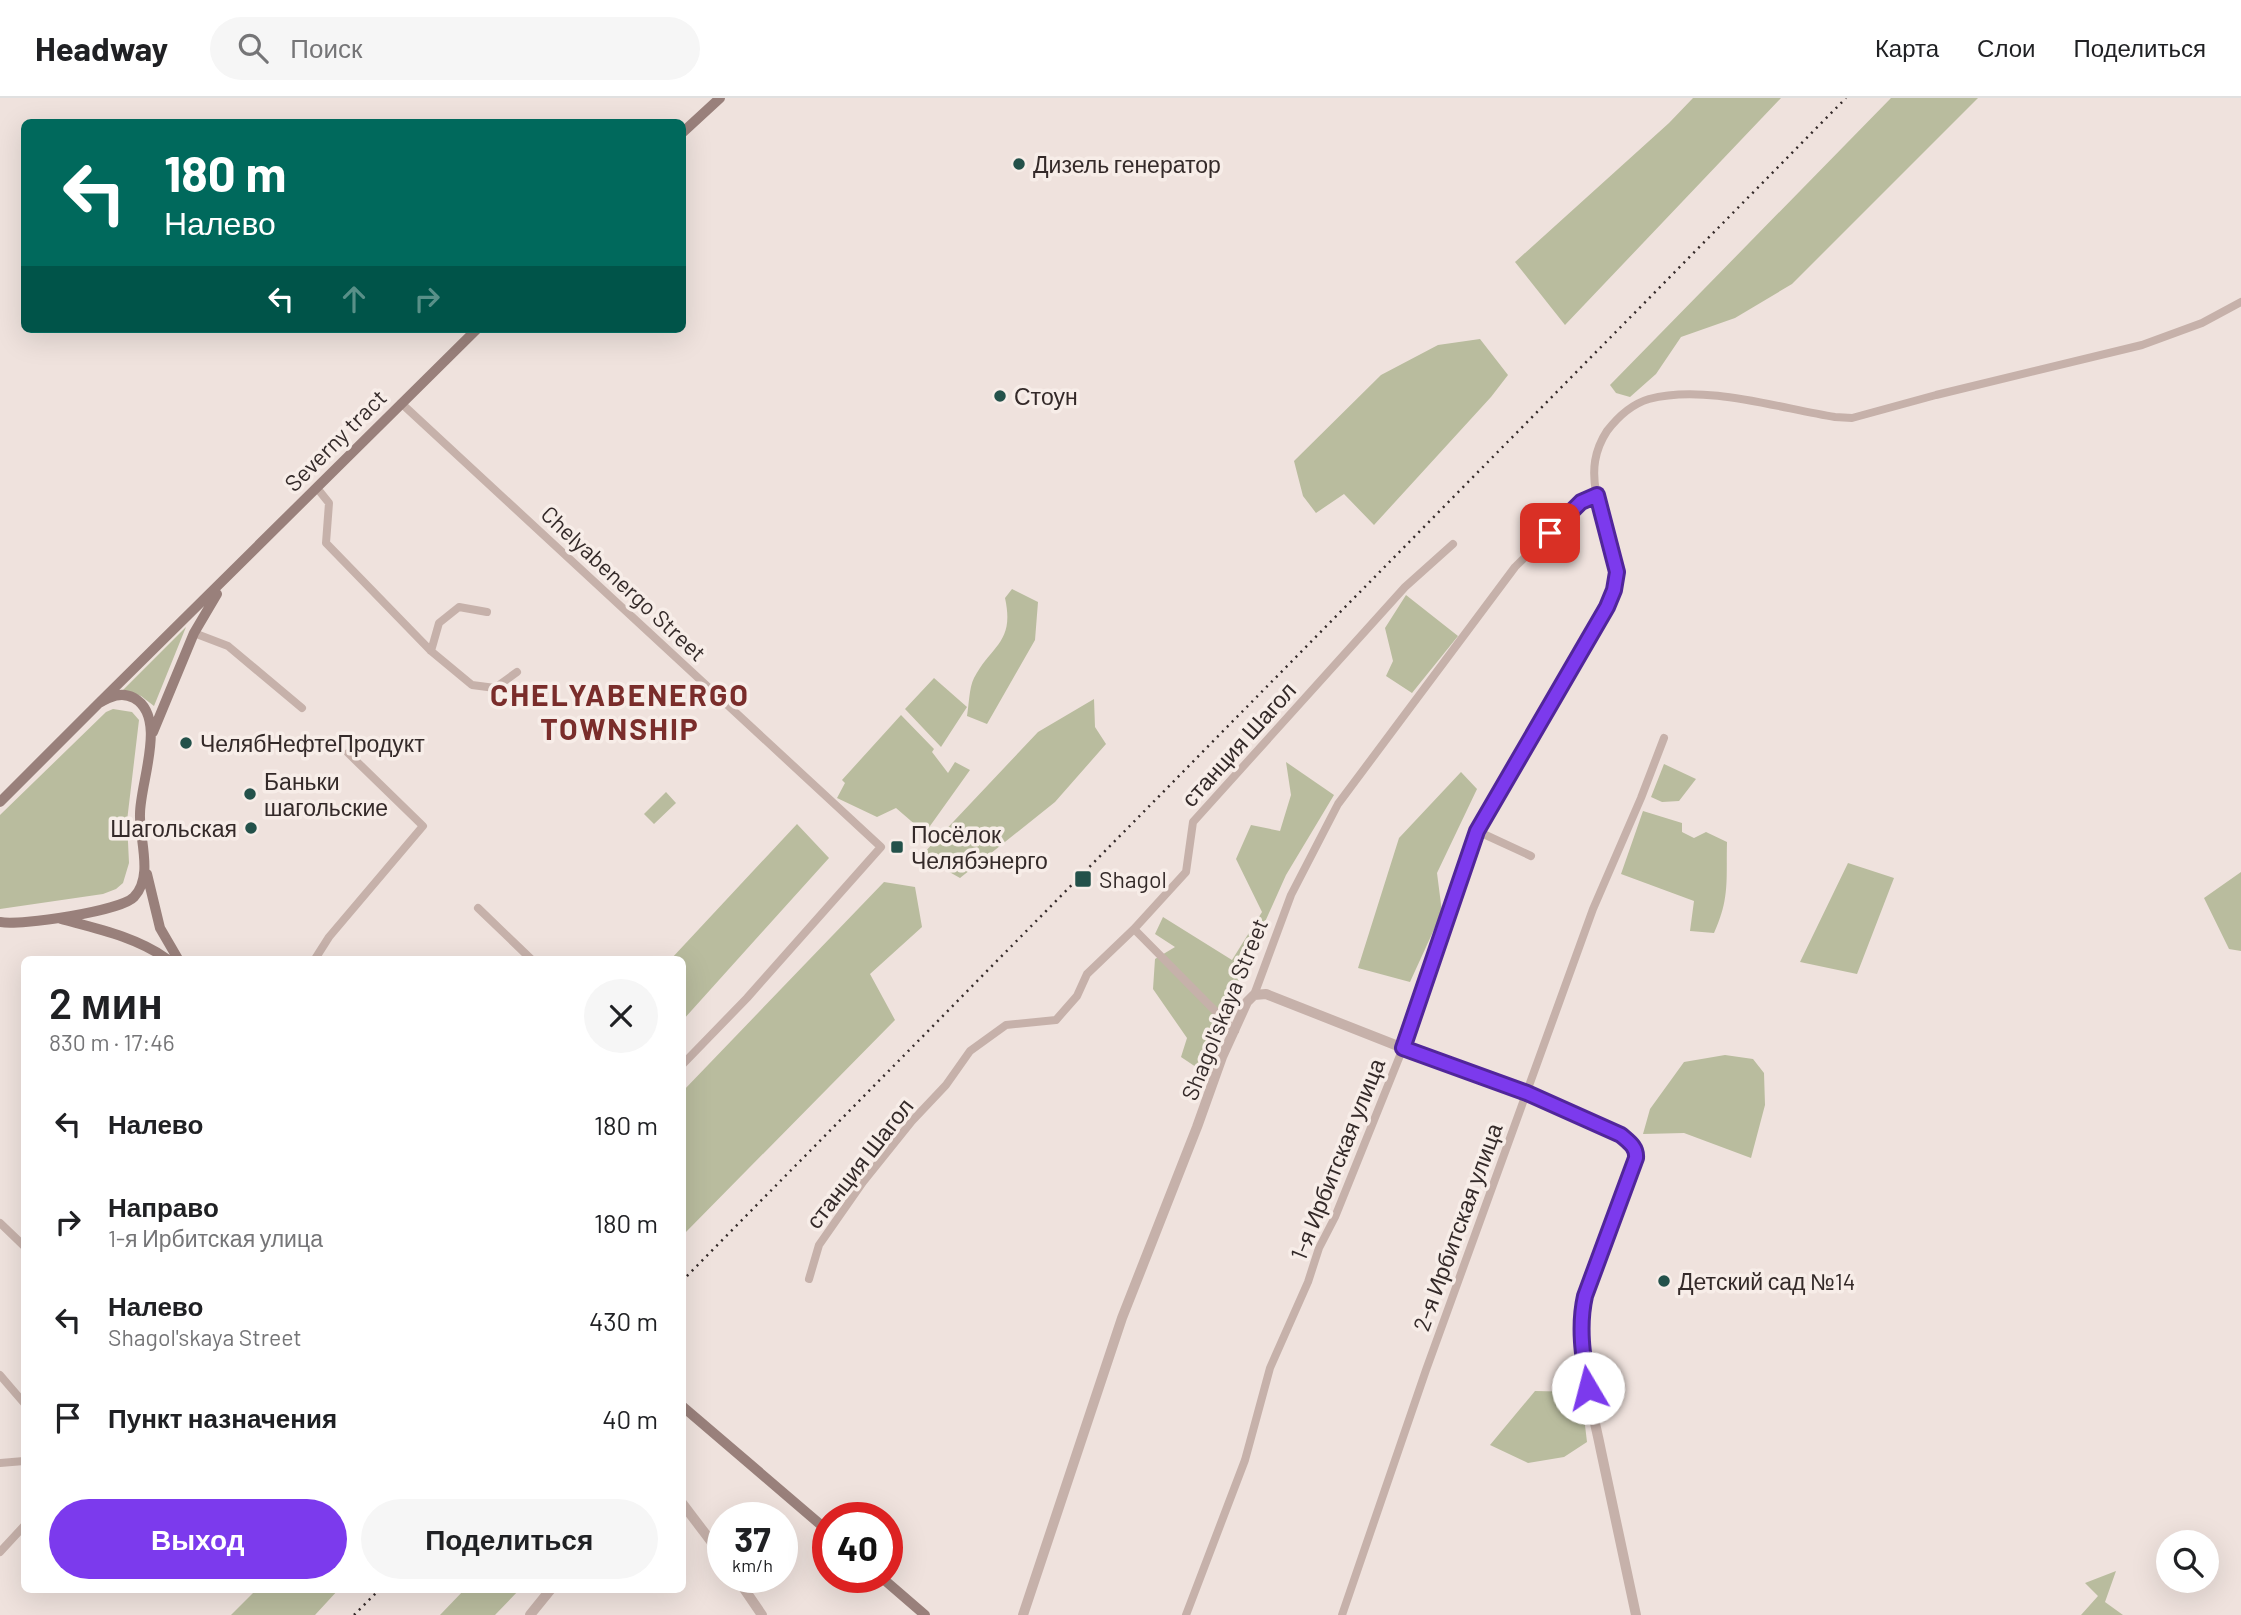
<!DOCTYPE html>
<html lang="ru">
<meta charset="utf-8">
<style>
body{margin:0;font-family:Barlow,sans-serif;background:#f6f6f6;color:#202124;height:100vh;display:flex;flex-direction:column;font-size:26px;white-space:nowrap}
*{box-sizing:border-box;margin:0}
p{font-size:23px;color:#757577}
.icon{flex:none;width:38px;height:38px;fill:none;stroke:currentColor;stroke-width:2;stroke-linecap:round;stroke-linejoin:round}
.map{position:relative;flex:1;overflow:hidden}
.drawer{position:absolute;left:21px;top:858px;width:665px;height:637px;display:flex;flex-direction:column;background:#fff;border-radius:10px;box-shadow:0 7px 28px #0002}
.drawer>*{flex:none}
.guide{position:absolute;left:21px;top:21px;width:665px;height:214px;border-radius:10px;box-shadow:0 7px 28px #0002;background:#00695c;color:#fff;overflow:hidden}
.tools{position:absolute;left:2156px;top:1432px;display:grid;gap:14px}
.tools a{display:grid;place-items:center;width:63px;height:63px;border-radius:50%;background:#fff;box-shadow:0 7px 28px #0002;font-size:35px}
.speed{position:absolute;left:707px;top:1404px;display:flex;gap:14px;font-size:35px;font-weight:700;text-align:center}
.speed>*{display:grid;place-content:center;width:91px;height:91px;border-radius:50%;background:#fff;box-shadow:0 7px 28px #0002;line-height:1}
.speed small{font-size:18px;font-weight:400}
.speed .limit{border:10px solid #d22;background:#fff;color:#111}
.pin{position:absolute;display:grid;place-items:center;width:60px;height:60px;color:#fff;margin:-30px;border-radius:14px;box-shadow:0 4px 10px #0006}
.me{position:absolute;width:77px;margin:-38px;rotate:352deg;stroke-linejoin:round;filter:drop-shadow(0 0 5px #0008)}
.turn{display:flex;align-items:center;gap:24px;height:147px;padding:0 28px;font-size:32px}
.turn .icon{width:91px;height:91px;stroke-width:2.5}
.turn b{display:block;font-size:49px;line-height:60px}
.lanes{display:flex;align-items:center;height:66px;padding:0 28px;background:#0003;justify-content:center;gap:35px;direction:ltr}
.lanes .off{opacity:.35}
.round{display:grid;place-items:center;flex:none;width:74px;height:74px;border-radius:37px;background:#f6f6f6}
.headline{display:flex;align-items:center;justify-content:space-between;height:119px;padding:0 28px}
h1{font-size:42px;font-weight:600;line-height:52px}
.button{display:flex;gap:14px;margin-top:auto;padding:14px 28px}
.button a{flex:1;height:80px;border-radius:42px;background:#7c3aed;color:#fff;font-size:28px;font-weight:600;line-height:80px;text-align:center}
.button a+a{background:#f6f6f6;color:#202124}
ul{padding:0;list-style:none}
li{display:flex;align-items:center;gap:21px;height:98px;padding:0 28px}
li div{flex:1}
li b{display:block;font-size:26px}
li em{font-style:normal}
header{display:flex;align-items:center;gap:42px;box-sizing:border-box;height:98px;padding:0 35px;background:#fff;border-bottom:2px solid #e0e0e0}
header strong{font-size:33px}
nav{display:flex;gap:38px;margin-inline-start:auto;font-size:24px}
.search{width:490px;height:63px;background:#f6f6f6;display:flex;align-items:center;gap:18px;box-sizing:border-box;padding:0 24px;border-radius:38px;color:#757577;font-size:26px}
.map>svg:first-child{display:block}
</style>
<header>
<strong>Headway</strong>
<div class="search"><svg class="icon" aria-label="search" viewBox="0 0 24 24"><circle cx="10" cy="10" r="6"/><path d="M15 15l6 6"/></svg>Поиск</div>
<nav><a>Карта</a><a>Слои</a><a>Поделиться</a></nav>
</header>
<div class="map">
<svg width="2241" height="1517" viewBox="0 0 2241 1517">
<rect width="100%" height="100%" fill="#efe2dd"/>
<!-- green -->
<path fill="#b9bc9e" d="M1693,0h88l-216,227 -50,-63 154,-139z
M1891,0h87l-186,186 -57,34 -54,19 -25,37 -26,23 -14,-4 -6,-8z
M1480,241l28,36 -17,22 -117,128 -30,-31 -28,19 -13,-17 -9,-35 87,-86 57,-30z
M1012,491l26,13 -3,38 -48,84 -20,-8c2,-11 2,-28 7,-38 17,-33 41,-35 31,-80z
M1406,497l52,41 -46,57 -26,-17 7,-15 -8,-33z
M186,529l-32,79 -13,-10 -18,-6z
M934,580l33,29 -26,40 -36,-38z
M1094,601l1,28 11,17 -51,58 -95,76 -39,-22 117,-124z
M113,611l19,3 7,8 -12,101 2,42 -6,20 -7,6 -13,5 -103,15v-94l106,-103z
M901,617l33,34 -2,3 16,21 7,-11 15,8 -45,63 -29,-25 -19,9 -40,-19 8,-15 -3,-3z
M1286,664l48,33 -48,80 -87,194 -18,-12 6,-19 -34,-49 2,-30 20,-12 -20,-13 8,-17 69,43 30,-48 -26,-53 15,-34 29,6 11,-36z
M1664,666l32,15 -17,22 -17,1 -11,-5z
M1461,674l16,17 -40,84 5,39 -32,70 -52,-14 41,-130z
M666,694l10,11 -22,21 -10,-10z
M1643,713l39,12v9l12,6 12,-6 21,10c-1,38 3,56 -13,91l-24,-2 4,-30 -73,-27z
M797,726l32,34 -146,162 -1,-61h-11z
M1848,765l46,15 -37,96 -57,-12z
M2241,774v79l-12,-2 -25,-51z
M884,784l31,5 7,40 -52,47 25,46 -212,215v-144z
M1725,957l28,4 11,14 1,32 -14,53 -67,-25 -41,1 7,-25 34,-47z
M1535,1293l46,1 6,50 -23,15 -36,6 -38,-18z
M2116,1473l-11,31 18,13h-42l17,-19 -13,-13z
M257,1491h82l-24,26h-84z
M465,1491h55l-25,26h-55z"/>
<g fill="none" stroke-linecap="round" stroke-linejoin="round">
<!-- minor -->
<path stroke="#c6b1aa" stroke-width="8" d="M401,305l480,444 -134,151 -65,67
M317,390l12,15 -3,40 105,108 41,34 23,3 22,-16
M194,535l34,13 74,62
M431,553l8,-28 20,-16 28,5
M1477,733l54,25
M478,810l53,51
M1134,831l101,102
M315,861l14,-22 94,-111 -75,-73
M1254,897l37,-100 47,-91 177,-237 66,-65 16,-7
M0,1125l24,23
M809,1181l10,-34 44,-63 49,-61 34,-36 24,-34 36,-26 50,-5 21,-24 10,-22 47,-45 52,-57 7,-50 212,-235 48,-43
M0,1277l24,28
M0,1365l24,-2
M0,1454l24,-26
M1186,1517l59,-155 25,-92 38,-86 11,-34 16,-31 68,-169 74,-217 130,-225c19,-44 -2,-71 -11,-114 -4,-22 -2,-41 11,-61 10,-13 25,-27 42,-32 56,-15 129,9 186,18l17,1 84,-23 206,-50 60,-22 39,-21
M1342,1517l84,-245 167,-461 48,-111 23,-60"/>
<!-- tertiary -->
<path stroke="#c6b1aa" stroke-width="10" d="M682,1405l41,54
M736,1479l26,38
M530,1517l21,-26
M1023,1517l99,-297 75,-191 25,-70 25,-55 7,-7 12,-1 137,54 124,45 94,42 12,10 3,13 -51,138c-12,50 6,105 16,155 12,54 23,109 35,164"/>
<!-- secondary -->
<path stroke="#99807b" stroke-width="10" d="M682,35l38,-35
M99,605l378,-374
M153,634l41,-99 23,-39
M0,704l99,-99c11,-6 22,-12 35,-5 34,19 6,84 6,116 -1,25 14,62 -6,83 -13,14 -113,29 -134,25
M147,776l13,54 18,31
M61,821c37,10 75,18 106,40
M682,1308l146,125
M881,1479l44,38"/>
<!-- rail -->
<path stroke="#342a29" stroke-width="2.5" stroke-dasharray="2 5" stroke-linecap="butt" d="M682,1183l1164,-1183
M354,1517l26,-26"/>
</g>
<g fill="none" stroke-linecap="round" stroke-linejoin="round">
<!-- route casing -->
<g stroke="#51269a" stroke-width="18">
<path id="route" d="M1550,435l31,-31 16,-7 20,77 -3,18 -7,17 -130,224 -74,217 124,45 94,42c8,7 16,12 15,23l-51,138c-7,31 -2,61 3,92"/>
</g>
<!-- route -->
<use href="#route" stroke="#7c3aed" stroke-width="12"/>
</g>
<!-- markers -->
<g fill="#23514a" stroke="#f7ede8" stroke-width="2.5">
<circle cx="1019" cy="66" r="7"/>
<circle cx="1000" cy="298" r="7"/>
<circle cx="186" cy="645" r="7"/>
<circle cx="250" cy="696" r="7"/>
<circle cx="251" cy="730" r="7"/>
<rect x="890" y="742" width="14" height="14" rx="3.5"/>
<rect x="1074" y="772" width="18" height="18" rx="3.5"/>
<circle cx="1664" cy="1183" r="7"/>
</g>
<g text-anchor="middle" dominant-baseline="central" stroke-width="7" stroke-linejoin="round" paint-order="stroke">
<!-- poi labels -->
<g font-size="23" fill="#342a29" stroke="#f7ede8" text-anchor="start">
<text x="1033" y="66">Дизель генератор</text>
<text x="1014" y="298">Стоун</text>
<text x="200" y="645">ЧелябНефтеПродукт</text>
<text x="264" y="683">Баньки<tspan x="264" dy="26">шагольские</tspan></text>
<text x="237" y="730" text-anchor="end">Шагольская</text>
<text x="911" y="736">Посёлок<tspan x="911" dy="26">Челябэнерго</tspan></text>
<text x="1099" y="781">Shagol</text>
<text x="1678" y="1183">Детский сад №14</text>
</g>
<!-- street labels -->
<g font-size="23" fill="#342a29" stroke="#f7ede8">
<text transform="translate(335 342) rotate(-45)">Severny tract</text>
<text transform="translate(624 485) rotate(43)">Chelyabenergo Street</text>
<text transform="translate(1238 646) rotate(-48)">станция Шагол</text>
<text transform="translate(1224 911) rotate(-68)">Shagol'skaya Street</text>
<text transform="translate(1337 1061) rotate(-68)">1-я Ирбитская улица</text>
<text transform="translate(859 1065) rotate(-52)">станция Шагол</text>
<text transform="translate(1457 1129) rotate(-70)">2-я Ирбитская улица</text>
</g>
<!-- district labels -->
<g font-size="30" font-weight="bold" letter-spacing="2" fill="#7a2d2b" stroke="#f7ede8">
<text x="620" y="596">CHELYABENERGO<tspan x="620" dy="34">TOWNSHIP</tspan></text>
</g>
</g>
</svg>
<div class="tools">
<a><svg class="icon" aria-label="search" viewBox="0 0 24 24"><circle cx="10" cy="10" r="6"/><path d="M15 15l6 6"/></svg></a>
</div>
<div class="speed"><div>37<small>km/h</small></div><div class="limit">40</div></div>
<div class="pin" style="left:1550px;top:435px;background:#d93025"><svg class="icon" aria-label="arrive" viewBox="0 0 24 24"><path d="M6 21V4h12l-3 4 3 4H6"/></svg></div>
<svg class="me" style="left:1588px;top:1290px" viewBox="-20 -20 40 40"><circle r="19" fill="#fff"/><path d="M0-13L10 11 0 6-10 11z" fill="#7c3aed"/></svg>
<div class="guide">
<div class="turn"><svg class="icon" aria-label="left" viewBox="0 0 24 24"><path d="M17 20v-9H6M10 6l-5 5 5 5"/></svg><div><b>180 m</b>Налево</div></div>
<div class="lanes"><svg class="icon" aria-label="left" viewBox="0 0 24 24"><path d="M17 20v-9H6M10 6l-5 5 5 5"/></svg><svg class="icon off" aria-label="ahead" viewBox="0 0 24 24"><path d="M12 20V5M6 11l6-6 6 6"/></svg><svg class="icon off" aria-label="right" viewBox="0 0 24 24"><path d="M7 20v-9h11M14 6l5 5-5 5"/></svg></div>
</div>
<section class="drawer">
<div class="headline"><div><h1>2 мин</h1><p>830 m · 17:46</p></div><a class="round"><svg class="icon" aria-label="close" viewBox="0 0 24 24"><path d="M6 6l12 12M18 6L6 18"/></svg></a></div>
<ul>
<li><svg class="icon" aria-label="left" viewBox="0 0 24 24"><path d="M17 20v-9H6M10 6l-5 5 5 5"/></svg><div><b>Налево</b></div><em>180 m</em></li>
<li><svg class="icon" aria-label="right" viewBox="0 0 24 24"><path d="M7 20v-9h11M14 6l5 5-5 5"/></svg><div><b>Направо</b><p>1-я Ирбитская улица</p></div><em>180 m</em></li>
<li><svg class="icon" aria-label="left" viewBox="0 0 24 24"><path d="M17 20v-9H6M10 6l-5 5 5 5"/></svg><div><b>Налево</b><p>Shagol'skaya Street</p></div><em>430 m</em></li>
<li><svg class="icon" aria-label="arrive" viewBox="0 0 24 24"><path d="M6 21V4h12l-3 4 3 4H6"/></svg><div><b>Пункт назначения</b></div><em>40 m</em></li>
</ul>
<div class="button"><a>Выход</a><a>Поделиться</a></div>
</section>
</div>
